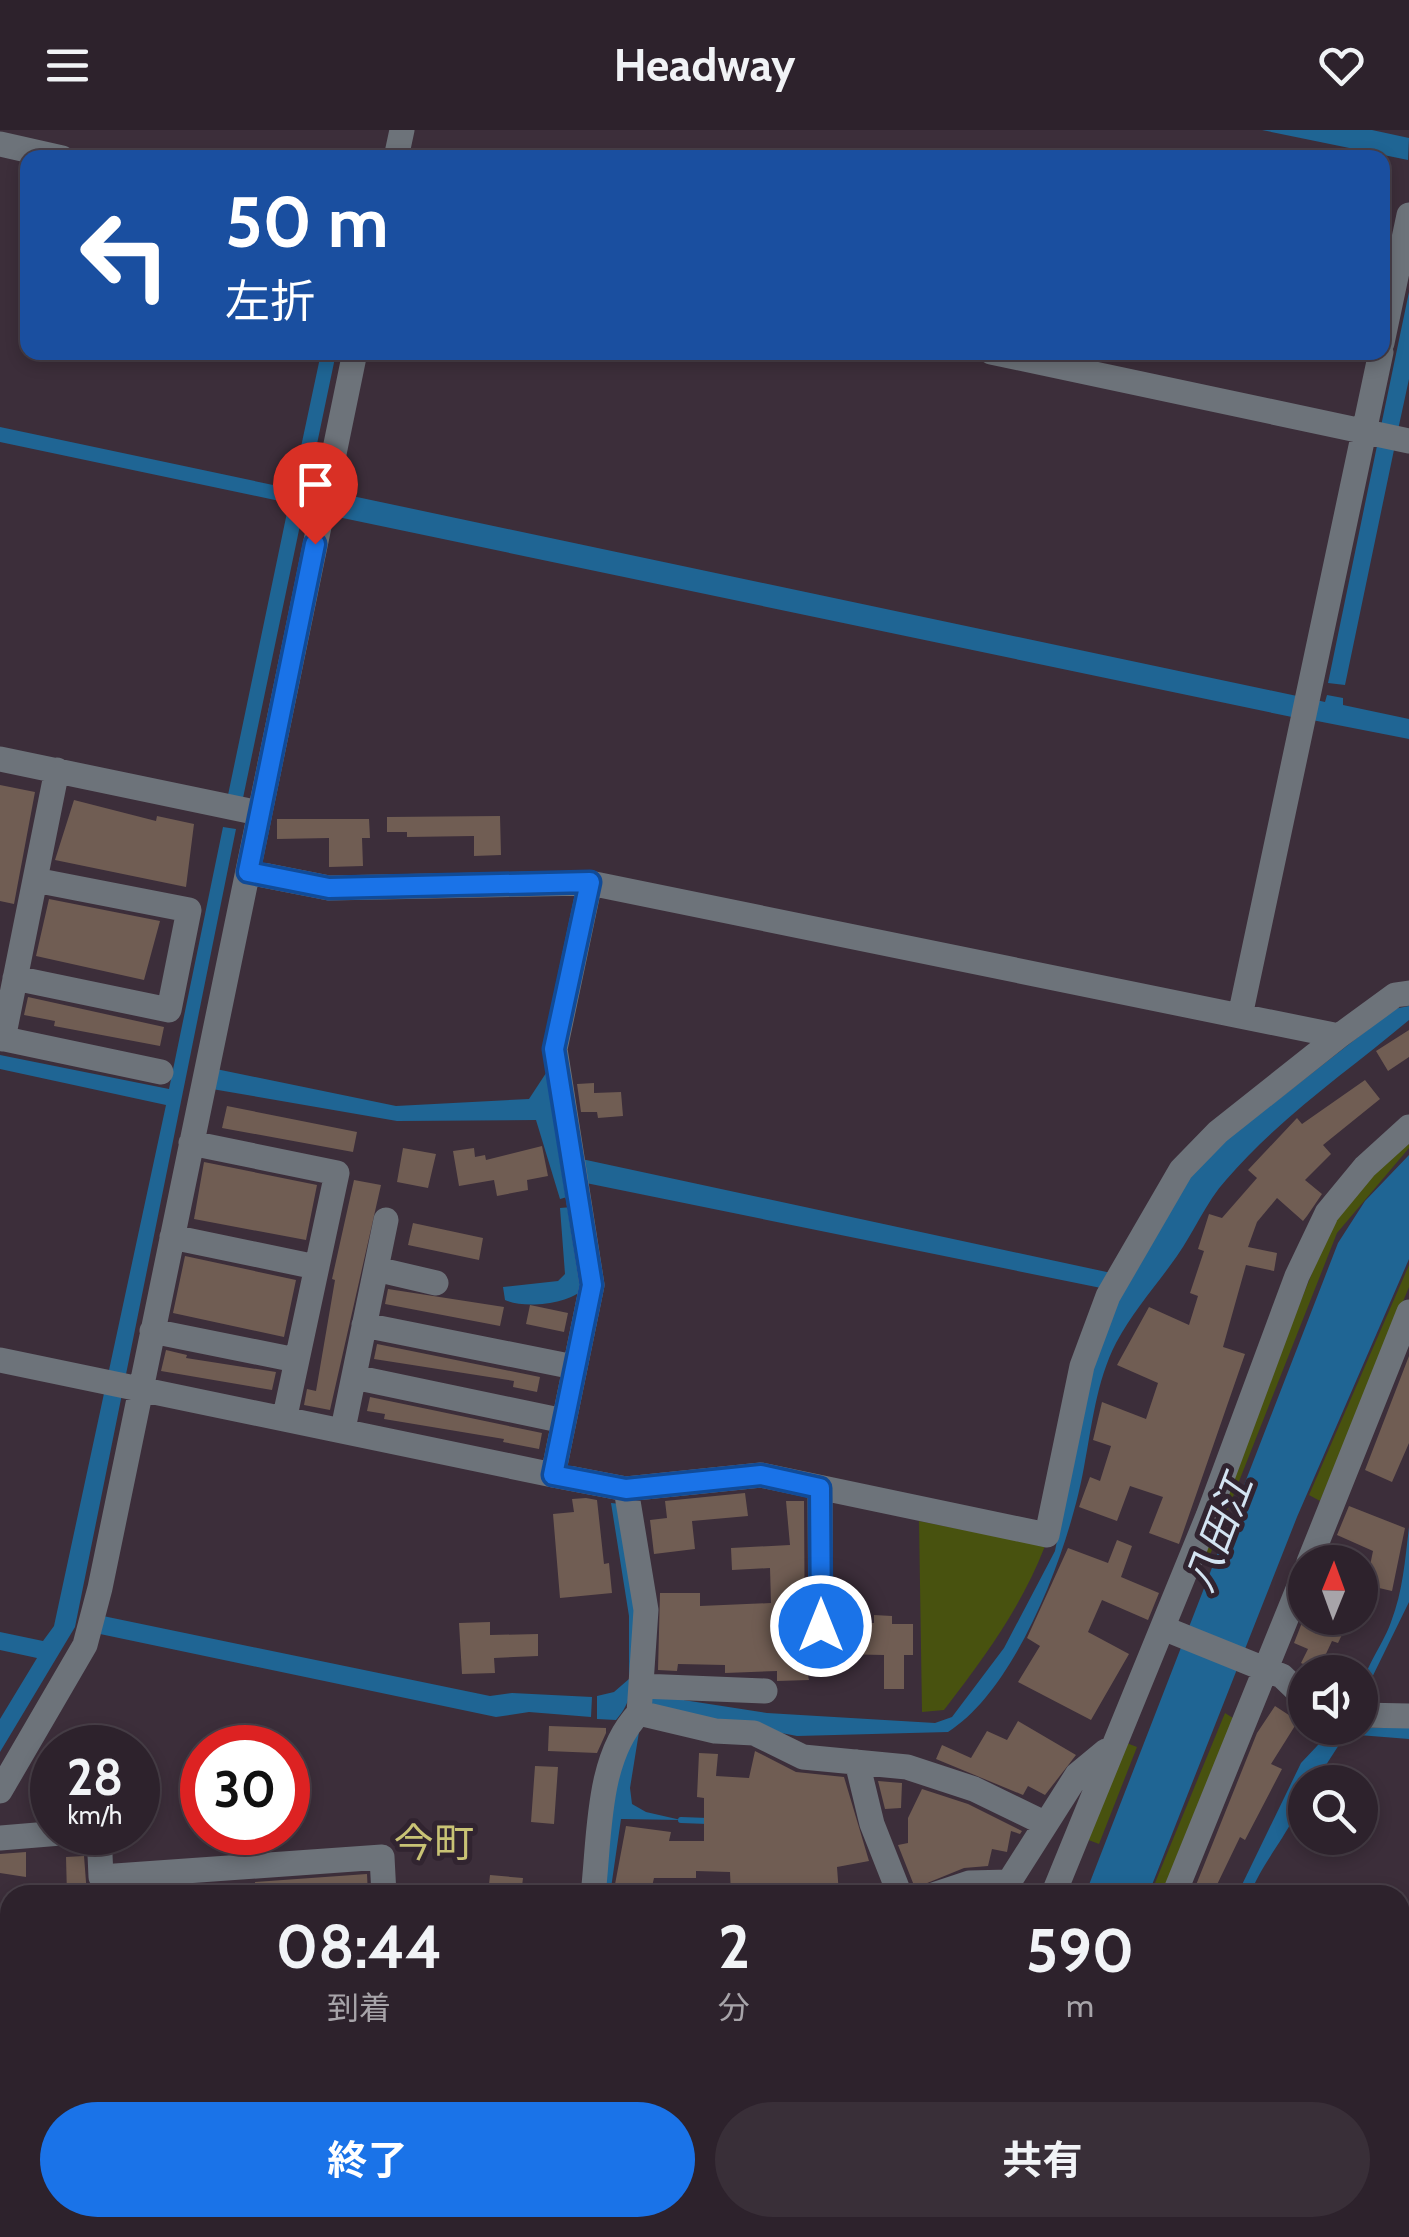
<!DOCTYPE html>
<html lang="ja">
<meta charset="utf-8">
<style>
body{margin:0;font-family:Cabin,"Noto Sans JP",sans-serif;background:#392f38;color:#f1f3f6;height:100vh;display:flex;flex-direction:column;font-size:38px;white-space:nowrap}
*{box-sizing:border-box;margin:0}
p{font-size:32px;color:#a7a4a9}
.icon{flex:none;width:55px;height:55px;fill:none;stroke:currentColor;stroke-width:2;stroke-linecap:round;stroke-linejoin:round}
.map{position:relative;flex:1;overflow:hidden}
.panel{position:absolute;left:0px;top:1755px;width:1410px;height:352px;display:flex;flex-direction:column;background:#2d222c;border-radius:30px 30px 0 0;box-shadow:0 5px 15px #0003,0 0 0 2px #483f48}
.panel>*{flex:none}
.guide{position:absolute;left:20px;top:20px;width:1370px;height:210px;border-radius:20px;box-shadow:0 5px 15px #0003,0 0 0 2px #483f48;background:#1a4fa0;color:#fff;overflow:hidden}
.needle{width:65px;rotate:1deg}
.buttons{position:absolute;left:1288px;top:1415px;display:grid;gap:20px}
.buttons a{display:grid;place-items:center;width:90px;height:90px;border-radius:50%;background:#2d222c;box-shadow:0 5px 15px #0003,0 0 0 2px #483f48;font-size:50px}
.speed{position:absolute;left:30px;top:1595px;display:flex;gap:20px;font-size:50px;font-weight:700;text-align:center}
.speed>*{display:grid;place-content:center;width:130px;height:130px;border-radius:50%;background:#2d222c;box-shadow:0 5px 15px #0003,0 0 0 2px #483f48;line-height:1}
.speed small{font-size:25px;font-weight:400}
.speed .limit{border:15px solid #d22;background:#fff;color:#111}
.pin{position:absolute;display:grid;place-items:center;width:85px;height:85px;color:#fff;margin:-102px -42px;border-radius:50% 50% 50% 0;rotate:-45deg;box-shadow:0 0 10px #0007}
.pin .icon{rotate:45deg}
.me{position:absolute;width:110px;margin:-55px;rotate:0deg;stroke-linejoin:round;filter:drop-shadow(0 0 8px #0008)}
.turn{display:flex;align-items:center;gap:35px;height:210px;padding:0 40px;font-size:45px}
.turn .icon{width:130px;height:130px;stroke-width:2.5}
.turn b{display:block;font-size:70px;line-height:85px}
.eta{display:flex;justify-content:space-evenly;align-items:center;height:170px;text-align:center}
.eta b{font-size:60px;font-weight:700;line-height:70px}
.button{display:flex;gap:20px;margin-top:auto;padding:20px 40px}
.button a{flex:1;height:115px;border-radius:60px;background:#1a73e8;color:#fff;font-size:40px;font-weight:700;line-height:115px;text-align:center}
.button a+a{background:#392f38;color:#f1f3f6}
header{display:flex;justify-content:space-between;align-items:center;height:130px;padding:0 40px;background:#2d222c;font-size:45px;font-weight:700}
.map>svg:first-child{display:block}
</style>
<header><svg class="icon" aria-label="menu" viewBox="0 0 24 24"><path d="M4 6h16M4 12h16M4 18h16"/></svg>Headway<svg class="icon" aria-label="heart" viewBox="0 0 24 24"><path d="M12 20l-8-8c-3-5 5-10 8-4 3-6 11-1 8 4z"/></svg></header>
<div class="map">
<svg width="1409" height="2107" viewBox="0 0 1409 2107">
<rect width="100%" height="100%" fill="#3c2e3a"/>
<!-- green -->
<path fill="#48520f" d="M1409,1009v9l-72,85 -131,332 -10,-4 135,-335 59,-72z
M1409,1135v22l-89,214 -11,-6z
M919,1391l126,25c-24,62 -61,112 -101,164l-22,2z
M1225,1583l8,5 -72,177h-11z
M1124,1612l13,5 -38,97 -13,-5z"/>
<!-- water -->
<path fill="#1f6594" d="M1262,0h110l37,8 -1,22z
M1409,162v87l-11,51 -17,-4z
M321,223h15l-93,445 -15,-3 61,-292 -289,-61v-15l292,62z
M1378,311l17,4 -50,240 -17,-2z
M338,363l959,203 -5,21 -959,-201z
M1327,565l16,3v7l66,14v20l-97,-19 4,-20 9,2z
M223,697l13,2 -161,798 -75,125v-33l37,-61 -37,-8v-18l43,9 11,-15 112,-521 -166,-36v-14l169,34z
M1409,876v14c-62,52 -130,98 -183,160 -20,22 -32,52 -49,76 -21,30 -44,55 -61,87 -20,39 -24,83 -32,124 -14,79 -66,221 -136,265l-151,4 -147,-28 1,-13 116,18 168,10 17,-6 52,-69 51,-97 51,-262 -525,-107 -10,14 -11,3 -24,-79 -139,1 -185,-32 4,-20 180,37 133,-7 21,-32 27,91 553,119 53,-97 28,-28 183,-143z
M1409,1025v104l-112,258 -149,378h-63l253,-652 27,-42z
M572,1077l12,82c-16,15 -59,20 -79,11l-2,-13 55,-6 7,-7 -5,-66z
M611,1373l10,1c8,55 35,174 -5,216l-19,-1v-23l17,-4 15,-13v-63z
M1409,1397v75l-49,100c0,-31 21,-52 31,-80 12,-31 14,-62 18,-95z
M103,1486l387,80 22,-3 80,4 -1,20 -62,-5 -33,5 -396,-83z
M1334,1598h75v11l-63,-5 -31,48h-10c0,35 -43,77 -55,113h-13l64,-132z
M631,1602h8l-9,56 2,16 14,8 35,8 -60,-1 -11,76h-10l14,-106z"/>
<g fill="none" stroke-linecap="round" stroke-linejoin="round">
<!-- stream -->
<path stroke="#1f6594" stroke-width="6" d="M681,1690l27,1"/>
</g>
<!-- building -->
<path fill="#705d53" d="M0,655l35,7 -21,112 -14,-3z
M74,670l82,21 1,-5 37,8 -8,63 -131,-27z
M500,686l1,39 -27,1v-20l-67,1v-5h-20v-15z
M277,689h92l1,19h-8l1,28 -34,1v-29l-52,1z
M49,769l111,22 -16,59 -108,-24z
M28,867l136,30 -4,19 -106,-20 1,-5 -31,-6z
M1409,900v27l-21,14 -12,-20z
M1365,950l15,19 -57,46 8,9 -26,26 17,14 -15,22 -4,5 -26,-23 -20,24 -9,25 29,6 -3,18 -28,-6 -23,82 22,7 -66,190 -30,-11 14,-36 -33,-11 -13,35 -38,-14 11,-30 10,4 11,-35 -18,-6 9,-38 44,17 12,-36 -41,-18 32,-58 40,18 9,-29 -8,-3 14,-42 -6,-2 11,-35 13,4 35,-40 -9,-8 49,-52 5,6z
M594,953v10l27,-1 2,24 -25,2 -1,-6h-16l-4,-28z
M227,976l130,26 -4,20 -131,-24z
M542,1016l6,30 -21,4 1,10 -31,6 -3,-16 -35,6 -6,-35 21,-3 1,9 10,-2 1,5z
M403,1018l33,6 -8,34 -31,-6z
M204,1032l113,23 -11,55 -112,-21z
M354,1050l27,5 -51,225 -26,-5 3,-16 9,2 19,-111 -3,-1z
M413,1093l70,15 -4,22 -71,-15z
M185,1126l111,24 -12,57 -111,-24z
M388,1159l116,18 -4,19 -115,-22z
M530,1175l38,8 -4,19 -38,-8z
M377,1214l163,33 -3,15 -24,-5 1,-6 -140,-22z
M166,1220l21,5 -1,3 90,14 -4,18 -111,-19z
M1409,1226v87l-17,39 -27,-12z
M370,1267l172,36 -3,16 -36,-7 1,-3 -120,-20 1,-5 -18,-3z
M745,1363l3,23 -56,5 3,28 -41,5 -4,-34 17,-2 -2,-17z
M586,1368l11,2 7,64 5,-1 3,30 -52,5 -7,-84 21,-2 -2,-13z
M786,1371h18l1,160 4,19 -32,1v-10l-52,2v-8l-47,-1 -1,7 -19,-1 2,-77h40v13l71,-3 -1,-35 -38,2 -1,-22 59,-3z
M1349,1376l56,22 -13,63 -26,-6 7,-34 -36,-16z
M1117,1410l15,6 -11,31 38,16 -11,27 -46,-20 -14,32 41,22 -38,66 -73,-38 22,-36 -13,-8 41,-90 40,15z
M874,1485l18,1v8h21v31h-9v34h-20v-34l-47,-1v-31h37z
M1305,1485l45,3 -12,25 -6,-2 -14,30 -17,-8 7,-14 -14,-6z
M490,1492v13l48,-1v22l-44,2 1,15 -33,1 -3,-51z
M1275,1576l23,15 -27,43 11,5 -37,71 -5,-3 -28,58h-20l65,-162z
M1018,1591l58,34 -31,40 -17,-9 -5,9 -87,-36 6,-14 29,13 16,-27 20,9z
M549,1596l57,2v5l-9,20 -49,-2z
M755,1621l41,21 48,5 25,84 -32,6 2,27 -28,1 -1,-11 -46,2v9h-33l-1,-23 -34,-1v7h-42l-4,17h-37l13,-69 45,6 -2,9h35v-43l-7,-1 2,-44 19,1 -2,22 33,2z
M535,1636l23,1 -4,57 -23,-2z
M878,1651l24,2 -1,25 -16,1z
M922,1659l46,15 54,27 -2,3 -9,-3 -4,21 -15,-3 -4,17 -24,2 -49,20 -17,-43 10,-2v-25z
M26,1722v25l-26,-4v-19z
M84,1726l3,39h-20l-1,-38z
M367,1744l1,21h-112l-1,-13z
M490,1745l33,3 -2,17h-33z"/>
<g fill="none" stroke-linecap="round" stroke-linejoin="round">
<!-- minor -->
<path stroke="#6d737a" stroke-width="25" d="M0,14l62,14
M396,28l6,-28
M1382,213l27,-128
M991,222l418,89
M0,629l259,54
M248,742l81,16 261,-5 650,133 141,-664
M590,753l-35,166 37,236 -39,190 73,14 135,-14 286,60 35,-169 26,-70 73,-126 37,-38 121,-96 -99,-20
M15,848l154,32 20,-100 -154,-30
M1339,906l56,-41 14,-2
M0,908l161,34
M3,909l54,-269
M191,1013l146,30 -52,243
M172,1107l144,30
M376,1139l60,14
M364,1195l210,42
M152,1201l144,29
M0,1230l553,115
M354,1247l210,44
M343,1299l43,-209
M820,1358l1,173
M1309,1432l100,-250
M1163,1498l119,48 23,22
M641,1556l124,5
M639,1583l76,18 39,2 49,24 104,10 67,22 70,34
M1360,1585l49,1
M857,1632l15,62 28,71
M0,1661l85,-146 15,-57 255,-1236
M99,1702l2,45 281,-20 2,38
M0,1708l73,-6
M593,1765c7,-59 3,-137 46,-182l7,-103 -20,-121
M933,1765l36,-12 40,-1 68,-107 29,-24
M1053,1765l155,-379 89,-240 30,-63 38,-46 44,-40
M1174,1765l131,-323
M0,1873l10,-5
M1400,2022h9
M0,2023l10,2
M792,2098l17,9
M557,2107v-9
M927,2107l4,-9
M1049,2107l3,-9"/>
</g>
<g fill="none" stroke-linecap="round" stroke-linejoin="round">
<!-- route casing -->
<g stroke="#114b97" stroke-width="25">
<path id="route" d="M315,414l-67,328 81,16 261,-6 -36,167 38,236 -39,190 73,14 135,-14 59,13 1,138"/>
</g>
<!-- route -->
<use href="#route" stroke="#1a73e8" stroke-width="18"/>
</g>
<g text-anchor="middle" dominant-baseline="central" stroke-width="10" stroke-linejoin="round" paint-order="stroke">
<!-- water labels -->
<g font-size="40" font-style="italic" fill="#d3e4f2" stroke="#312430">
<text transform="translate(1218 1403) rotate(-69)">八田江</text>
</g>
<!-- neighbourhood labels -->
<g font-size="40" fill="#c9c375" stroke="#312430">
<text x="434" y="1712">今町</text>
</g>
</g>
</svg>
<div class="buttons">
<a><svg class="needle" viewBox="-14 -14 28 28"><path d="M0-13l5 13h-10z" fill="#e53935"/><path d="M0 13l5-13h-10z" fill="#a7a4a9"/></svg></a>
<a><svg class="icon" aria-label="sound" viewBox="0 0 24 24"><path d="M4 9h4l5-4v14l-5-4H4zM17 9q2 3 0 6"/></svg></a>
<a><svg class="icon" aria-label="search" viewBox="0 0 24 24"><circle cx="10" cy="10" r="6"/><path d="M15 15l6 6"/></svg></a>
</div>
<div class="speed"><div>28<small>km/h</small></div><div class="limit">30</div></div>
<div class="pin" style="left:315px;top:414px;background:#d93025"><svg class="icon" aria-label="arrive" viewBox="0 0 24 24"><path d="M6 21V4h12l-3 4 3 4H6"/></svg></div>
<svg class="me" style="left:821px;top:1496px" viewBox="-20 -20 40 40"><circle r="17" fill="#1a73e8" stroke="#fff" stroke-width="3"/><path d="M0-11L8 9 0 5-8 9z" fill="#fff"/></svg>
<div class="guide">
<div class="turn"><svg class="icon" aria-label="left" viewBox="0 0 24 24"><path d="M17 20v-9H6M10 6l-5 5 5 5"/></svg><div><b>50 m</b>左折</div></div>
</div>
<section class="panel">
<div class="eta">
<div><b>08:44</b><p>到着</p></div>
<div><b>2</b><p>分</p></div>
<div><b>590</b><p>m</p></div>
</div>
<div class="button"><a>終了</a><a>共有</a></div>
</section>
</div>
